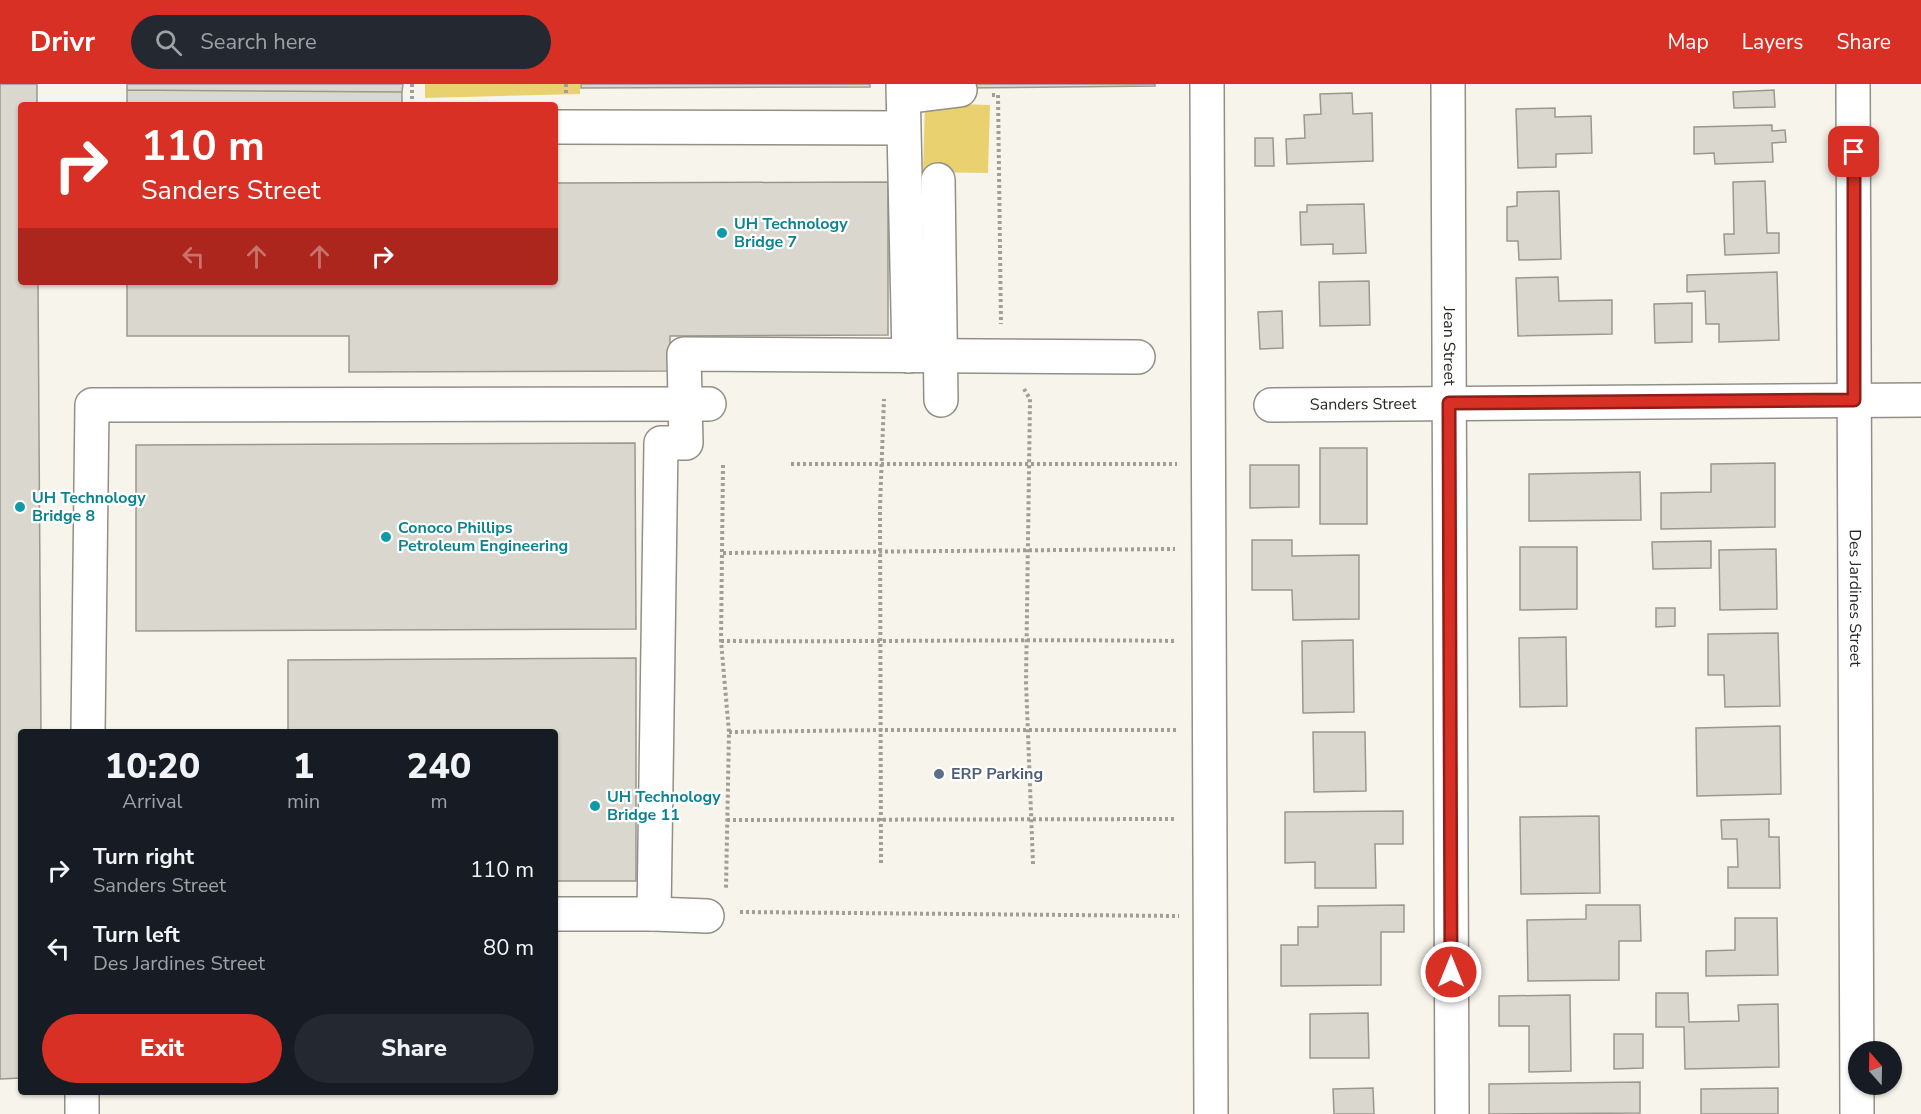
<!DOCTYPE html>
<style>
body{margin:0;font-family:"Nunito Sans",sans-serif;background:#242831;color:#f1f3f6;height:100vh;display:flex;flex-direction:column;font-size:22px;white-space:nowrap}
*{box-sizing:border-box;margin:0}
p{font-size:20px;color:#9ea1a6}
.icon{flex:none;width:33px;height:33px;fill:none;stroke:currentColor;stroke-width:2;stroke-linecap:round;stroke-linejoin:round}
.map{position:relative;flex:1;overflow:hidden}
.side{position:absolute;left:18px;top:645px;width:540px;height:366px;display:flex;flex-direction:column;background:#171b24;border-radius:6px;box-shadow:0 2px 4px #0004}
.side>*{flex:none}
.banner{position:absolute;left:18px;top:18px;width:540px;height:183px;border-radius:6px;box-shadow:0 2px 4px #0004;background:#d93025;color:#fff;overflow:hidden}
.needle{width:39px;rotate:340deg}
.buttons{position:absolute;left:1848px;top:957px;display:grid;gap:12px}
.buttons a{display:grid;place-items:center;width:54px;height:54px;border-radius:50%;background:#171b24;box-shadow:0 2px 4px #0004;font-size:30px}
.pin{position:absolute;display:grid;place-items:center;width:51px;height:51px;color:#fff;margin:-26px;border-radius:12px;box-shadow:0 3px 9px #0006}
.me{position:absolute;width:66px;margin:-33px;rotate:0deg;stroke-linejoin:round;filter:drop-shadow(0 0 4px #0008)}
.turn{display:flex;align-items:center;gap:21px;height:126px;padding:0 24px;font-size:27px}
.turn .icon{width:78px;height:78px;stroke-width:2.5}
.turn b{display:block;font-size:42px;line-height:51px}
.lanes{display:flex;align-items:center;height:57px;padding:0 24px;background:#0003;justify-content:center;gap:30px;direction:ltr}
.lanes .off{opacity:.35}
.eta{display:flex;justify-content:space-evenly;align-items:center;height:102px;text-align:center}
.eta b{font-size:36px;font-weight:800;line-height:42px}
.cta{display:flex;gap:12px;margin-top:auto;padding:12px 24px}
.cta a{flex:1;height:69px;border-radius:36px;background:#d93025;color:#fff;font-size:24px;font-weight:800;line-height:69px;text-align:center}
.cta a+a{background:#242831;color:#f1f3f6}
ul{padding:0;list-style:none}
li{display:flex;align-items:center;gap:18px;height:78px;padding:0 24px}
li div{flex:1}
li b{display:block;font-size:22px}
li em{font-style:normal}
header{display:flex;align-items:center;gap:36px;box-sizing:border-box;height:84px;padding:0 30px;background:#d93025;color:#fff}
header strong{font-size:28px}
nav{display:flex;gap:33px;margin-inline-start:auto;font-size:21px}
.search{width:420px;height:54px;background:#242831;display:flex;align-items:center;gap:15px;box-sizing:border-box;padding:0 21px;border-radius:33px;color:#9ea1a6;font-size:22px}
.map>svg:first-child{display:block}
</style>
<header>
<strong>Drivr</strong>
<div class="search"><svg class="icon" aria-label="search" viewBox="0 0 24 24"><circle cx="10" cy="10" r="6"/><path d="M15 15l6 6"/></svg>Search here</div>
<nav><a>Map</a><a>Layers</a><a>Share</a></nav>
</header>
<div class="map">
<svg width="1921" height="1030" viewBox="0 0 1921 1030">
<rect width="100%" height="100%" fill="#f7f5eb"/>
<!-- green -->
<path fill="#e9d16f" d="M425,0h155v10l-155,4z
M925,19l65,2 -2,68 -65,-1z"/>
<!-- building -->
<path fill="#d9d7ce" stroke="#9b9890" stroke-width="1.5" d="M0,0h37v21h-16v177h17l3,450h-20v346l-21,1z
M127,0h276l-1,8 -275,-2z
M581,0h289v3l-289,1z
M961,0h194v2l-194,2z
M127,6l275,2v13h-275z
M1774,6l1,17 -41,1 -1,-16z
M1352,9l1,21 19,-1 1,48 -86,3 -1,-25 19,-1 -1,-23 17,-1 -1,-20z
M1555,24v9l36,-1 1,37 -36,1v13l-38,1 -2,-59z
M1772,41v6l13,-1 1,12 -14,1 1,19 -58,2 -1,-11 -20,1v-27z
M1255,54h18l1,28h-19z
M1765,97l2,52h12v20l-54,2 -1,-21h10l-1,-52z
M888,98v153l-218,1v35l-321,1v-36h-222v-54h428v-99z
M1559,107l2,68 -42,1 -1,-19h-11v-34l10,-1v-14z
M1364,120l2,49 -33,1v-10l-32,1 -1,-33h7v-7z
M1777,188l2,68 -60,2v-18h-13l-1,-33 -18,1v-17z
M1558,193l1,24 53,-1v34l-94,2 -2,-58z
M1369,197l1,44 -50,1 -1,-44z
M1692,219v39l-37,1 -1,-39z
M1282,227l1,37 -23,1 -2,-37z
M635,359l1,186 -500,2v-186z
M1320,364h47v76h-47z
M1775,379v64l-114,2v-36l50,-1v-28z
M1250,381h49v42l-49,1z
M1640,388l1,48 -112,1v-47z
M1252,456h40v16l67,-1v64l-66,1 -1,-30h-40z
M1711,457v27l-58,1 -1,-27z
M1520,463h57v62l-57,1z
M1776,465l1,60 -57,1 -1,-60z
M1656,524h19v18l-19,1z
M1778,549l2,73 -55,1 -1,-32h-16v-41z
M1566,553l1,69 -47,1 -1,-69z
M1353,556l1,72 -51,1 -1,-72z
M636,574v223h-81v-149h-267v-72z
M1780,642l1,68 -84,2 -1,-68z
M1313,648h52l1,59 -52,1z
M1403,727v33h-28l1,44h-61v-26l-30,1v-51z
M1599,732l1,77 -79,1 -1,-77z
M1769,735v18h10l1,51h-52v-21h10l-1,-28h-15l-1,-19z
M1404,821v27h-23v53l-100,1v-41h17v-18h20v-21z
M1586,821h54l1,36h-22v39l-91,1 -1,-61 59,-1z
M1735,834h42l1,57 -72,1v-25l29,-1z
M1656,909h32l1,29 50,-1 -1,-16 40,-1 1,63 -94,2 -1,-42h-28z
M1570,911l1,76 -42,1v-46h-30v-30z
M1368,929l1,45h-59v-44z
M1614,950h29v34l-29,1z
M1640,998v31l-151,1v-30z
M1373,1004l1,26h-40l-1,-25z
M1778,1004v26h-77v-25z"/>
<g fill="none" stroke-linecap="round" stroke-linejoin="round">
<!-- minor casing -->
<g stroke="#918f86" stroke-width="36">
<g id="minor">
<path d="M903,0l6,272"/>
<path d="M1207,0l4,1030"/>
<path id="s1" d="M1448,0l4,1030"/>
<path id="s2" d="M1853,0l4,1030"/>
<path d="M904,13l56,-7"/>
<path d="M555,43l348,1"/>
<path d="M938,96l3,220"/>
<path id="s3" d="M1271,321l650,-5"/>
<path d="M88,648l4,-327 617,-1"/>
<path d="M555,830h99l53,2"/>
<path d="M654,830l7,-471h25l-2,-89 454,3"/>
<path d="M82,1030v-22"/>
</g>
</g>
<!-- path -->
<path stroke="#a09e96" stroke-width="4" stroke-dasharray="3 3" stroke-linecap="butt" d="M412,0v21
M566,0v11
M992,11h6l3,229
M1024,305l6,10 -4,283 7,182
M791,380h386
M723,381l-2,176 8,91 -3,156
M723,469l452,-4
M721,557c152,1 304,-2 455,0
M729,648l151,-2h296
M727,736l449,-1
M881,779l-1,-356 4,-108
M740,828l439,4"/>
<!-- minor -->
<use href="#minor" stroke="#fff" stroke-width="33"/>
</g>
<g fill="none" stroke-linecap="round" stroke-linejoin="round">
<!-- route casing -->
<g stroke="#8d1f18" stroke-width="15">
<path id="route" d="M1451,888l-2,-569 405,-3v-248"/>
</g>
<!-- route -->
<use href="#route" stroke="#d93025" stroke-width="10"/>
</g>
<!-- markers -->
<g fill="#0f9aa8" stroke="#fff" stroke-width="2">
<circle cx="722" cy="149" r="6"/>
<circle cx="20" cy="423" r="6"/>
<circle cx="386" cy="453" r="6"/>
<circle cx="595" cy="722" r="6"/>
</g>
<circle fill="#5c6f8a" stroke="#fff" stroke-width="2" cx="939" cy="690" r="6"/>
<g text-anchor="middle" dominant-baseline="central" stroke-width="4.5" stroke-linejoin="round" paint-order="stroke">
<!-- culture labels -->
<g font-size="16" font-weight="bold" fill="#0d838f" stroke="#fff" text-anchor="start">
<text x="734" y="140">UH Technology<tspan x="734" dy="18">Bridge 7</tspan></text>
<text x="32" y="414">UH Technology<tspan x="32" dy="18">Bridge 8</tspan></text>
<text x="398" y="444">Conoco Phillips<tspan x="398" dy="18">Petroleum Engineering</tspan></text>
<text x="607" y="713">UH Technology<tspan x="607" dy="18">Bridge 11</tspan></text>
</g>
<!-- street labels -->
<g font-size="16" fill="#282723" stroke="#fff">
<text stroke="none"><textPath href="#s1" startOffset="262">Jean Street</textPath></text>
<text stroke="none"><textPath href="#s3" startOffset="92">Sanders Street</textPath></text>
<text stroke="none"><textPath href="#s2" startOffset="514">Des Jardines Street</textPath></text>
</g>
<!-- service labels -->
<g font-size="16" font-weight="bold" fill="#4e5e75" stroke="#fff" text-anchor="start">
<text x="951" y="690">ERP Parking</text>
</g>
</g>
</svg>
<div class="buttons">
<a><svg class="needle" viewBox="-14 -14 28 28"><path d="M0-13l5 13h-10z" fill="#e53935"/><path d="M0 13l5-13h-10z" fill="#9ea1a6"/></svg></a>
</div>
<div class="pin" style="left:1854px;top:68px;background:#d93025"><svg class="icon" aria-label="arrive" viewBox="0 0 24 24"><path d="M6 21V4h12l-3 4 3 4H6"/></svg></div>
<svg class="me" style="left:1451px;top:888px" viewBox="-20 -20 40 40"><circle r="17" fill="#d93025" stroke="#fff" stroke-width="3"/><path d="M0-11L8 9 0 5-8 9z" fill="#fff"/></svg>
<div class="banner">
<div class="turn"><svg class="icon" aria-label="right" viewBox="0 0 24 24"><path d="M7 20v-9h11M14 6l5 5-5 5"/></svg><div><b>110 m</b>Sanders Street</div></div>
<div class="lanes"><svg class="icon off" aria-label="left" viewBox="0 0 24 24"><path d="M17 20v-9H6M10 6l-5 5 5 5"/></svg><svg class="icon off" aria-label="ahead" viewBox="0 0 24 24"><path d="M12 20V5M6 11l6-6 6 6"/></svg><svg class="icon off" aria-label="ahead" viewBox="0 0 24 24"><path d="M12 20V5M6 11l6-6 6 6"/></svg><svg class="icon" aria-label="right" viewBox="0 0 24 24"><path d="M7 20v-9h11M14 6l5 5-5 5"/></svg></div>
</div>
<section class="side">
<div class="eta">
<div><b>10:20</b><p>Arrival</p></div>
<div><b>1</b><p>min</p></div>
<div><b>240</b><p>m</p></div>
</div>
<ul>
<li><svg class="icon" aria-label="right" viewBox="0 0 24 24"><path d="M7 20v-9h11M14 6l5 5-5 5"/></svg><div><b>Turn right</b><p>Sanders Street</p></div><em>110 m</em></li>
<li><svg class="icon" aria-label="left" viewBox="0 0 24 24"><path d="M17 20v-9H6M10 6l-5 5 5 5"/></svg><div><b>Turn left</b><p>Des Jardines Street</p></div><em>80 m</em></li>
</ul>
<div class="cta"><a>Exit</a><a>Share</a></div>
</section>
</div>
